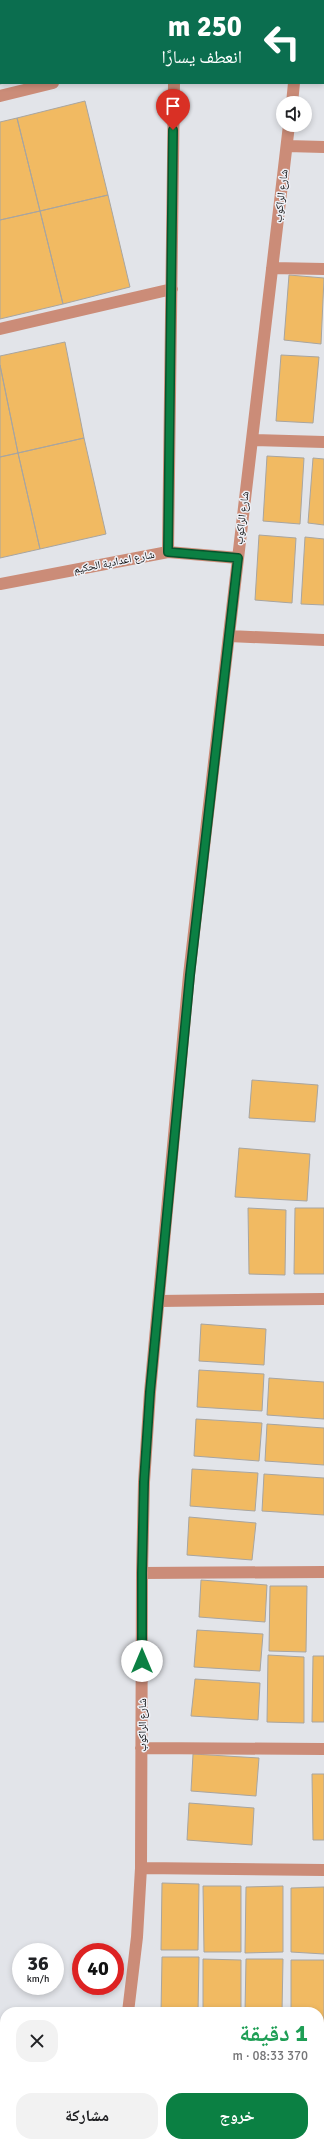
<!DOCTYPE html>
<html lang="ar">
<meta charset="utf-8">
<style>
body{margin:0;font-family:Signika,"Noto Naskh Arabic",sans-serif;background:#f2f2f2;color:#202124;direction:rtl;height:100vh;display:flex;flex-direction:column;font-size:15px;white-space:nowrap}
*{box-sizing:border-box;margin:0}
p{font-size:13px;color:#757577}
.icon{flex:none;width:22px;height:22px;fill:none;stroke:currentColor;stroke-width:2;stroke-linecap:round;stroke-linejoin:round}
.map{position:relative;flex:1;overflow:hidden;direction:ltr}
.side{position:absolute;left:0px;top:2007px;width:324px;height:140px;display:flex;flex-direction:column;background:#fff;border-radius:16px 16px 0 0;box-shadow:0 2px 6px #0003;direction:rtl}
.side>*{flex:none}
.hud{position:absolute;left:0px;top:0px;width:324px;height:84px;box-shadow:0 2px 6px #0003;direction:rtl;background:#0b6e4f;color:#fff;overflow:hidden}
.fabs{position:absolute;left:276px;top:96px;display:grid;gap:8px}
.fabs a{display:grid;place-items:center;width:36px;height:36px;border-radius:50%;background:#fff;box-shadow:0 2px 6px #0003;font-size:20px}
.speed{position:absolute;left:12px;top:1943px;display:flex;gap:8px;font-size:20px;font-weight:700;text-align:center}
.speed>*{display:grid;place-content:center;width:52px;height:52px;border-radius:50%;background:#fff;box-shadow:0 2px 6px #0003;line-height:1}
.speed small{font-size:10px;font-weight:400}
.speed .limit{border:6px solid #d22;background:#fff;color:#111}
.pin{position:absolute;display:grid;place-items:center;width:34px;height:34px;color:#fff;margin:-41px -17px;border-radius:50% 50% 50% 0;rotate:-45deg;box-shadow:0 0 4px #0007}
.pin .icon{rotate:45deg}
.me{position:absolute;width:44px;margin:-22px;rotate:0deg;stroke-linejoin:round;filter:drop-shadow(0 0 3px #0008)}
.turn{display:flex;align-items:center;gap:14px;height:84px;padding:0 16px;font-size:18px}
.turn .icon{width:52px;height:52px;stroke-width:2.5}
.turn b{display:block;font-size:28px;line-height:34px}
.round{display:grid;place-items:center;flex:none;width:42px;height:42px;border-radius:16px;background:#f2f2f2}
.summary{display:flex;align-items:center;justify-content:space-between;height:68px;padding:0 16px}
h1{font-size:24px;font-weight:700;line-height:30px;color:#1e9e55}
.primary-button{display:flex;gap:8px;margin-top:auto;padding:8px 16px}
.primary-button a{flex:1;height:46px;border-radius:16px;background:#0b8043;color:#fff;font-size:16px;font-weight:700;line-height:46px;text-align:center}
.primary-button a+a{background:#f2f2f2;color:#202124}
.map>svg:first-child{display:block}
</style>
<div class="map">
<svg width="324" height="2147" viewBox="0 0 324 2147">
<rect width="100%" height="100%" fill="#e2e4e9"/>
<!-- building -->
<path fill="#f1ba62" stroke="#a8a5a0" d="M0,0l23,1h-22v82h3l-4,1z
M85,101l23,94 -68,16 -23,-93z
M17,118l23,93 -40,9v-98z
M108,195l22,92 -67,17 -23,-93z
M40,211l23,93 -63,15v-99z
M289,275l35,3 -3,66 -37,-4z
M65,342l19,96 -66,15 -18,-88v-9z
M281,355l38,2 -6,66 -37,-2z
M0,365l18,88 -18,4z
M84,438l22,96 -66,15 -22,-96z
M18,453l22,96 -40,9v-101z
M267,456l37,2 -4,66 -37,-3z
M313,458l11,1v66l-16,-2z
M259,535l37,3 -4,65 -37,-3z
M305,537l19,2v66l-23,-1z
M252,1080l66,5 -3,37 -66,-4z
M239,1148l71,6 -3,47 -72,-4z
M248,1208l38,2 -1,65 -36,-1z
M295,1208h29v66h-30z
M201,1324l65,5 -2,36 -65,-4z
M199,1370l65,4 -2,37 -65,-4z
M269,1378l55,4v37l-57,-4z
M196,1419l66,4 -3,38 -65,-5z
M267,1424l57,4v37l-59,-4z
M192,1469l66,4 -3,38 -65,-5z
M264,1474l60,4v37l-62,-4z
M189,1517l67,6 -4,37 -65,-5z
M201,1580l66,5 -2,37 -66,-5z
M270,1586h37l-1,66 -37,-1z
M197,1630l66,4 -3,37 -66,-4z
M268,1655l36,2v66l-37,-1z
M313,1656h11v66h-12z
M195,1679l65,4 -2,37 -67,-4z
M193,1754l66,4 -3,38 -65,-5z
M312,1774h12v66h-11z
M189,1803l65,5 -2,37 -65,-5z
M162,1883l37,1 -1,66h-37z
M203,1886h38v66h-37z
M283,1886v66l-38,1 1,-66z
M324,1887v67l-33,-2v-64z
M162,1957h37l-1,55h-37z
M203,1959l38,1v52h-38z
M246,1959h37l-1,53h-37z
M291,1960h33v66h-5v-14h-28z
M0,2080l5,1v38l-5,-1z
M319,2106h5v41h-20v-5h15z
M144,2145l30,2h-30z"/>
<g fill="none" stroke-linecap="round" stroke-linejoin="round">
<!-- minor -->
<path stroke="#cb8c78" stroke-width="12" d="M49,0l1,1
M175,1v-1
M304,1v-1
M0,96l53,-13
M292,103l2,-20
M287,146l37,1
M272,268l52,1
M0,329l172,-40
M252,440l72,2
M168,552l70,6
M0,584l168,-32 6,-469
M229,636l95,4
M159,1301l165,-2
M142,1573l182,-1
M141,1748l183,1
M141,1868l183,2
M128,2012l9,-75 4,-69 1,-295 2,-91 6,-90 39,-417 100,-850
M319,2083h5
M99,2147l2,-5"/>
</g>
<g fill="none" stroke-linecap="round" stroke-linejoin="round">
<!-- route casing -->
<g stroke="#07532c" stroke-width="10">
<path id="route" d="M142,1661v-88l2,-91 6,-90 40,-417 48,-417 -70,-6 5,-422"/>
</g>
<!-- route -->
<use href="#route" stroke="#0b8043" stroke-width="7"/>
</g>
<g text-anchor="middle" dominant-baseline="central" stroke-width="3" stroke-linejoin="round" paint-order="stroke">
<!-- street labels -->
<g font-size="11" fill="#0f1011" stroke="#eff1f7">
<text transform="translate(281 196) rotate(-83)">شارع الراكوب</text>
<text transform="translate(242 518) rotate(-83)">شارع الراكوب</text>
<text transform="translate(114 562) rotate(-11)">شارع اعدادية الحكيم</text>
<text transform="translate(142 1725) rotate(-90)">شارع الراكوب</text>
</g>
</g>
</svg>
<div class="fabs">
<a><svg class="icon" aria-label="sound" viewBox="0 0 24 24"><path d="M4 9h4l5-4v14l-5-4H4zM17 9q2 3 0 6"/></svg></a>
</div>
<div class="speed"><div>36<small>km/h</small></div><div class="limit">40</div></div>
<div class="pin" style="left:173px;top:130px;background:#d93025"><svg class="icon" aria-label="arrive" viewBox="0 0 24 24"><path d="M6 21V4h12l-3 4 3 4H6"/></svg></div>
<svg class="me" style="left:142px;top:1661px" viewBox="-20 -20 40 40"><circle r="19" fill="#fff"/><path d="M0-13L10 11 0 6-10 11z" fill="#0b8043"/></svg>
<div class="hud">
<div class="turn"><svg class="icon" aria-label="left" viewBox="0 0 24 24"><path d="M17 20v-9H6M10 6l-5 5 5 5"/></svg><div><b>250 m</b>انعطف يسارًا</div></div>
</div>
<section class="side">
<div class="summary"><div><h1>1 دقيقة</h1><p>370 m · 08:33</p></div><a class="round"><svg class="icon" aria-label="close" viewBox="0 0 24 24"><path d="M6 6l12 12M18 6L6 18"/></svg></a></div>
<div class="primary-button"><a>خروج</a><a>مشاركة</a></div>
</section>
</div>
